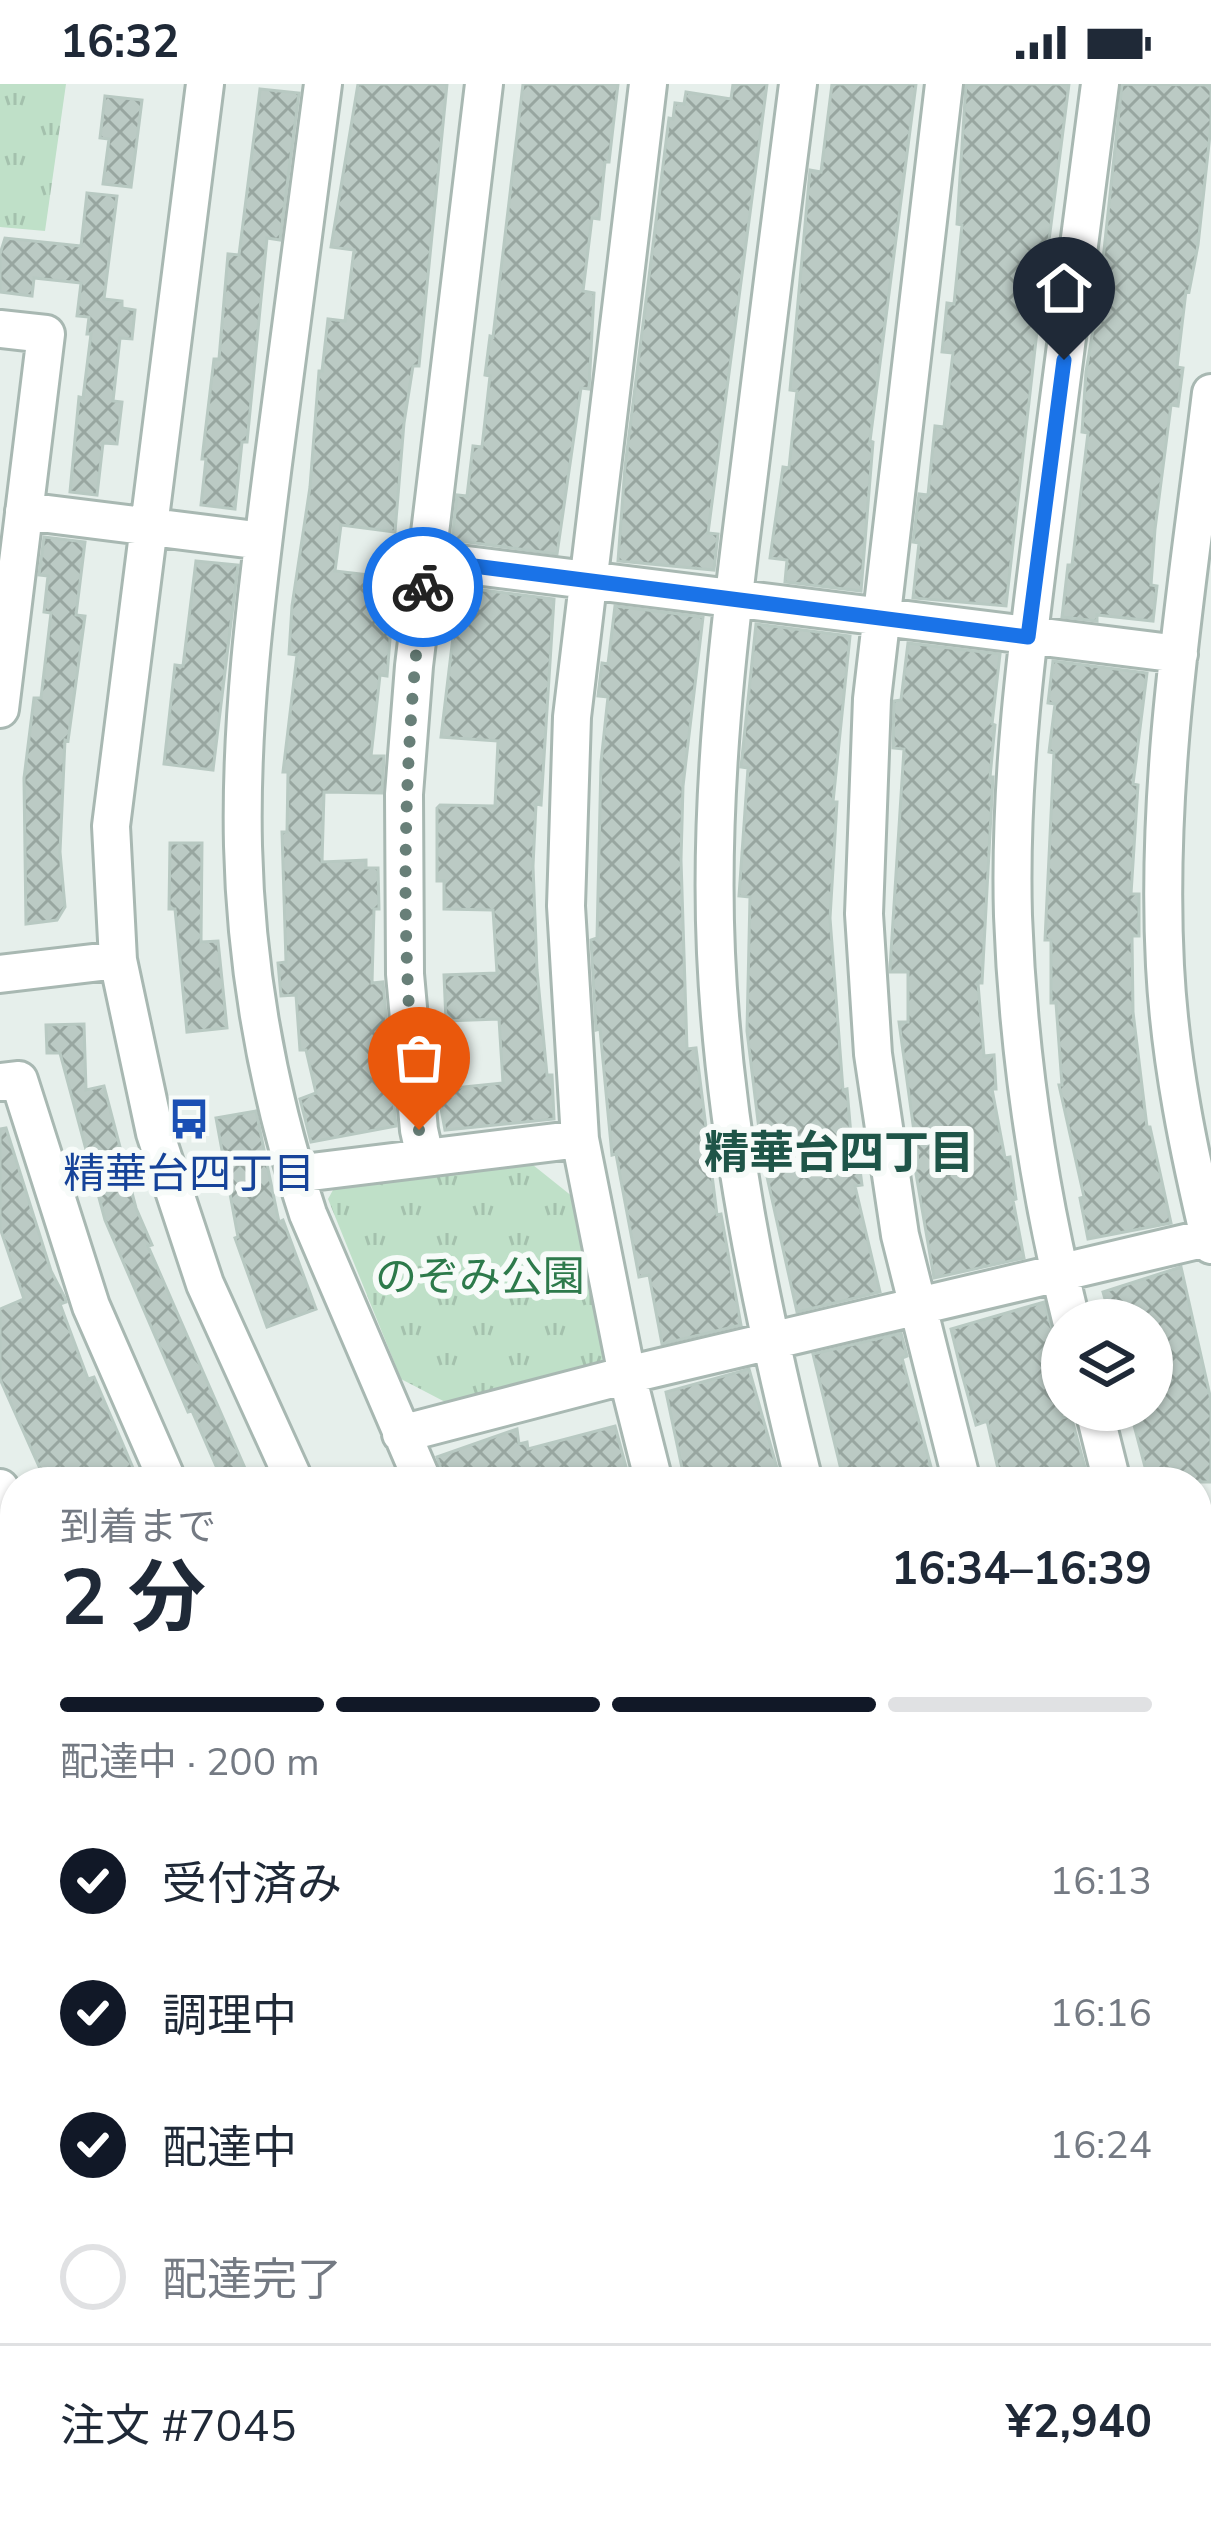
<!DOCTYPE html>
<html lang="ja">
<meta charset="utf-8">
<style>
:root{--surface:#fff;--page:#f2f2f3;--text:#1f2937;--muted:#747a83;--line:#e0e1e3;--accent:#111827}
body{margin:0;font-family:"Nunito Sans","Noto Sans JP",sans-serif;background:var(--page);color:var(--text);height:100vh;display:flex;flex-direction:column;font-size:45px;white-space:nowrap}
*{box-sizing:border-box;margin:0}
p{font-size:39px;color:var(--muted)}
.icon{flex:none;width:66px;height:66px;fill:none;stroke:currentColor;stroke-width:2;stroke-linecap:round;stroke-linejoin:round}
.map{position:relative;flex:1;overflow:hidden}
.drawer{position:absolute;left:0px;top:1383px;width:1212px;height:1056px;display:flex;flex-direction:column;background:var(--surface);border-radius:48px 48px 0 0;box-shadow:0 3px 9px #0004}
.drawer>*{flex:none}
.fabs{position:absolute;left:1041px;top:1215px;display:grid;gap:24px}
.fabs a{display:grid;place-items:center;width:132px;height:132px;border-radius:50%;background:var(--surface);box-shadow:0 3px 9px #0004;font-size:60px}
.pin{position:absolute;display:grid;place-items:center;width:102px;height:102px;color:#fff;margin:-123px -51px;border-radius:50% 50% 50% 0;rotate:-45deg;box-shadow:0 0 12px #0007}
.pin .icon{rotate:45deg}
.courier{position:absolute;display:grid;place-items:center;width:120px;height:120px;margin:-60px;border:9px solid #1a73e8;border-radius:50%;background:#fff;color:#222;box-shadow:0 3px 15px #0007}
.headline em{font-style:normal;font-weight:700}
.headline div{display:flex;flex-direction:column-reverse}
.headline{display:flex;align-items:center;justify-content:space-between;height:204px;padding:0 60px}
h1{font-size:78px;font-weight:700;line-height:90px}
.bar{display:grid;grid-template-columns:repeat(4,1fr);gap:18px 12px;align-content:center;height:144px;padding:0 60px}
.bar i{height:15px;border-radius:9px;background:var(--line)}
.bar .current{background:var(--accent)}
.bar p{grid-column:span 4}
.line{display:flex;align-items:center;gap:30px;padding:0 60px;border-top:3px solid var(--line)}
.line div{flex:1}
ol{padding:0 60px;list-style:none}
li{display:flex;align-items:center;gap:36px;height:132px}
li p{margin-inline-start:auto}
li .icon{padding:12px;border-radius:50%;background:var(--accent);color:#fff;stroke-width:4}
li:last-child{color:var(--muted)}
li i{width:66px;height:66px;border:6px solid var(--line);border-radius:50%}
.status{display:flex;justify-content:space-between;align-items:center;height:84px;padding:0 60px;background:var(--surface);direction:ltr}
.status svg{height:33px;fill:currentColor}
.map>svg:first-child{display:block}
</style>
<div class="status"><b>16:32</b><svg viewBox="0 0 49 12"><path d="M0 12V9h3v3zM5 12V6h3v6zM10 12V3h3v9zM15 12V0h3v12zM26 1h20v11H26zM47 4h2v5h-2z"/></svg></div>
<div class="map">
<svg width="1211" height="2439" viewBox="0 0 1211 2439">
<defs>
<pattern id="park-tufts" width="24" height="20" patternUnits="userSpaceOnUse" patternTransform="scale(3)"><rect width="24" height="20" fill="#bfe0c8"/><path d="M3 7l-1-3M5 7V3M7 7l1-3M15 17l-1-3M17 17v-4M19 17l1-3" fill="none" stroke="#a4c1ad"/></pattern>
<pattern id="building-cross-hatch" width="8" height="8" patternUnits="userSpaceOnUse" patternTransform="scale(3)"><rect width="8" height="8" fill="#bbcac4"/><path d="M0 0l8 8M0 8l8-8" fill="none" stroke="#98a6a0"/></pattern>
</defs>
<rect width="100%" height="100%" fill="#e6efeb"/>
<path fill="url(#park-tufts)" d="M 0,0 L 66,0 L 45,147 L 0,143 Z
M 523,1073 L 578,1117 L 608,1272 L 602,1283 L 451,1321 L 401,1295 L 328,1115 L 338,1097 Z"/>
<path fill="url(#building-cross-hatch)" stroke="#b8c9c2" stroke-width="3" d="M 358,0 L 447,0 L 419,282 L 413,282 L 404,339 L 395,448 L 341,441 L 335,487 L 395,494 L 387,592 L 380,591 L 371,672 L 384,672 L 382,709 L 324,708 L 322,778 L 366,776 L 366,784 L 378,784 L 379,825 L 374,825 L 372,899 L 383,898 L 396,1042 L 311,1058 L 300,1015 L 316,1009 L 306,966 L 300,966 L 296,911 L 281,912 L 278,879 L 286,878 L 282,748 L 287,748 L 288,688 L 283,688 L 297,571 L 289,570 L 292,522 L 310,403 L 319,287 L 322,287 L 328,235 L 345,237 L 354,166 L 331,163 Z
M 523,0 L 618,0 L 609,78 L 605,78 L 599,135 L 592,134 L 583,207 L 594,209 L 589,305 L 581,304 L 557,470 L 452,456 L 457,411 L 467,412 L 473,362 L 482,363 L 490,292 L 485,291 L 490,252 L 493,253 Z
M 733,0 L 767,0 L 708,449 L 718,450 L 714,486 L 618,477 L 625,383 L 669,34 L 673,35 L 675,19 L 684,20 L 686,8 L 731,15 Z
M 832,0 L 916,0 L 870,357 L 873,358 L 861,507 L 785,498 L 787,476 L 770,474 L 783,383 L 789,384 L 797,307 L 790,306 L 810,86 L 821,88 Z
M 966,0 L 1069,0 L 1048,164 L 1052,164 L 1041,248 L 1037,247 L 1006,522 L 913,514 L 919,459 L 913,458 L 919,410 L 928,411 L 935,342 L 944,343 L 953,269 L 942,268 L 947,219 L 954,220 L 962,141 L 957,140 Z
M 1122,0 L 1211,1 L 1211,41 L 1198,161 L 1189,208 L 1186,207 L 1177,283 L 1183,284 L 1178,322 L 1171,321 L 1155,445 L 1151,501 L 1157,502 L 1153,537 L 1097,531 L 1097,537 L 1062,533 L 1068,481 L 1072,481 L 1088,349 L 1082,348 L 1086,288 L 1100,203 Z
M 260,5 L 299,9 L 280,156 L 267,154 L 247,358 L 242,358 L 235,425 L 201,421 L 206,375 L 202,375 L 214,275 L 219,275 L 228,170 L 239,171 Z
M 105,12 L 142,16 L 131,103 L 103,100 L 109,55 L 100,54 Z
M 87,109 L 117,112 L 104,215 L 122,217 L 122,224 L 135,226 L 132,255 L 120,254 L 113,317 L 122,318 L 117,360 L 103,359 L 97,411 L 70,408 L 79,313 L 83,314 L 91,250 L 87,250 L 89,233 L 77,232 L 81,199 L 34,194 L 32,212 L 0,208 L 0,170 L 5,154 L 81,162 Z
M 44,453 L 85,458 L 76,531 L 85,532 L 68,657 L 65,656 L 60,768 L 65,823 L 57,836 L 26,840 L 24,694 L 34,614 L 41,614 L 51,529 L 44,528 L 48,492 L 39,491 Z
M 196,477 L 238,481 L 213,686 L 164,680 L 175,581 L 183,582 Z
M 459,503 L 554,515 L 541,721 L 536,720 L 533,782 L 537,886 L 547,991 L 552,991 L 554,1035 L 445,1046 L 439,1014 L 454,1012 L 453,1004 L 503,999 L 499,935 L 446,937 L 444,891 L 497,889 L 493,826 L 444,825 L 444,797 L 437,797 L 437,724 L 440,721 L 495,722 L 498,657 L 441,653 Z
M 615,522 L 703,533 L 683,702 L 681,776 L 687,965 L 696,964 L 717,1131 L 721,1130 L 741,1241 L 662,1260 L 649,1191 L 639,1193 L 616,1070 L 612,1071 L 600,945 L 596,946 L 591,856 L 597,854 L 601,678 L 608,613 L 598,612 L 602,579 L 608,580 Z
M 756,540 L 850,552 L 833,718 L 837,718 L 830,834 L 843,1006 L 847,1005 L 852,1063 L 857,1063 L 862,1101 L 855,1102 L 880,1208 L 797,1228 L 762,1070 L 747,947 L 750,813 L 739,812 L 748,684 L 741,683 Z
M 908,559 L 1000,570 L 992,640 L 995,641 L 990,693 L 993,693 L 982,899 L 978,899 L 984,972 L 994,971 L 996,1005 L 992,1005 L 1005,1074 L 1010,1073 L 1016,1115 L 1013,1116 L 1024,1174 L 934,1194 L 915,1084 L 919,1084 L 899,938 L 908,938 L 908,888 L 890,888 L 890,884 L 904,665 L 893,664 L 894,617 L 901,616 Z
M 1053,577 L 1147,589 L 1133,700 L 1138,701 L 1131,810 L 1139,810 L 1139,852 L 1132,852 L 1133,928 L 1147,1043 L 1150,1043 L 1171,1139 L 1088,1155 L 1080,1114 L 1084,1113 L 1059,1001 L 1062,1001 L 1056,919 L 1051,919 L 1051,856 L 1045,856 L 1054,669 L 1049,668 L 1055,620 L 1048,619 Z
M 170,759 L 202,759 L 201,858 L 218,857 L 227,944 L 187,948 L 175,825 L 169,825 Z
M 84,940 L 86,1006 L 104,1002 L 136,1124 L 152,1161 L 148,1162 L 251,1398 L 223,1398 L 192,1327 L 188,1328 L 105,1136 L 60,969 L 47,969 L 46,941 Z
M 256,1027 L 279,1138 L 283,1136 L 316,1225 L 267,1243 L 235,1154 L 238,1153 L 216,1034 Z
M 6,1044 L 51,1187 L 65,1214 L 66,1218 L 60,1220 L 88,1295 L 94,1293 L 139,1398 L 46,1398 L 0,1295 L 0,1225 L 24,1215 L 0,1144 L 0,1045 Z
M 1181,1183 L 1211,1316 L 1211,1398 L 1149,1398 L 1130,1326 L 1152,1326 L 1152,1236 L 1111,1236 L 1103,1208 Z
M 1044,1218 L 1062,1278 L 1062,1334 L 1071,1332 L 1089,1398 L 1001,1398 L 987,1337 L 976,1341 L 962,1290 L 951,1245 Z
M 901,1249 L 907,1272 L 902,1274 L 935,1398 L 844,1398 L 813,1270 Z
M 749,1285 L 777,1384 L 761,1388 L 763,1398 L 685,1398 L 666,1308 Z
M 615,1342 L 630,1398 L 548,1398 L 546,1389 L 503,1398 L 445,1398 L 437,1373 L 517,1345 L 519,1360 L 527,1358 L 528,1365 Z"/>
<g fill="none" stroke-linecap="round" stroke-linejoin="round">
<g stroke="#a8b8b2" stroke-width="42">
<path id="minor" d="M 205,0 L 111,742 L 118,876 L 155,1049 L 205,1200 L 295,1398
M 323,0 C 306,127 290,253 273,380 C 257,506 240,635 243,762 C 246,886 269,1012 308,1130 L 423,1398
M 648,0 L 572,633 L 566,822 L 580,1055 L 627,1291 L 654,1398
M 798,0 C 781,132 764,265 748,397 C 728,554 709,711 716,869 C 724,1049 761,1224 804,1398
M 944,0 L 872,615 L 864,830 L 873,970 L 900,1151 L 962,1398
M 0,245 L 46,250 L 0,625
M 1211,309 C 1188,499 1155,690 1165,882 C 1170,978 1189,1069 1211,1161
M 24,427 L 263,457
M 427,476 L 1179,570
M 0,890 L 118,876
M 0,998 L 19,996 L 91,1222 L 168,1398
M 425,1073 L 419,1046 L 405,890 L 404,710 L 414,582 L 484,0
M 295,1090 L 580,1055
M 1071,1236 C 1038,1103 1018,969 1013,832 C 1009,692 1028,553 1046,415 C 1064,277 1082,138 1100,0
M 1094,1326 L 1112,1398
M 401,1350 L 627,1291 L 1211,1153
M 0,1404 L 15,1436
M 1197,1699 L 1211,1695
M 0,1778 L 15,1811
M 1197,1818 L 1211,1815
M 0,2051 L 15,2046
M 1197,2070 L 1211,2066
M 0,2179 L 15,2175
M 1197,2189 L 1211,2185
M 1197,2320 L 1211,2351
M 463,2424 L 470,2439
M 627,2424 L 634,2439
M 756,2424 L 763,2439
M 898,2424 L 905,2439
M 1067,2424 L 1074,2439
M 240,2439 L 275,2424"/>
</g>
<g stroke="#c2cac8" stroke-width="42">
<path id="highway" d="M 1197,1991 L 1211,1987
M 0,2288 L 15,2283
M 0,2391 L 15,2385
M 45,2439 L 74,2424"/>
</g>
<use href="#minor" stroke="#fff" stroke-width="36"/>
<use href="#highway" stroke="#2f6f62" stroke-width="36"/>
</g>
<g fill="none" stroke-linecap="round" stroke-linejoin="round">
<path stroke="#687f78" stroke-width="12" stroke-dasharray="0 21.6" d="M 419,1046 C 399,864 402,685 423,503"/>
<path stroke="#1a73e8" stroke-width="15" d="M 423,503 L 427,476 L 1028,553 L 1064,276"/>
</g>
<defs>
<g id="bus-bare" transform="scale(3.24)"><path d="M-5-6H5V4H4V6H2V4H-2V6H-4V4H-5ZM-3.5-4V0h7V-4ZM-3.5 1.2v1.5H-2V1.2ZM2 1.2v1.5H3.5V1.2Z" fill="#1a4fb4" stroke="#f7fbf9" stroke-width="2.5" paint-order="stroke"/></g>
</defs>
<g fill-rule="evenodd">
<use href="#bus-bare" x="189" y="1035"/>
</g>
<g text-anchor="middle" stroke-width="12" stroke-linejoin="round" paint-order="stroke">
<g font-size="42" fill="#164399" stroke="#f7fbf9">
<text x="189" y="1104">精華台四丁目</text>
</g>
<g font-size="42" fill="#2d7a4b" stroke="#f7fbf9">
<text x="480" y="1207">のぞみ公園</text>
</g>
<g font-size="45" font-weight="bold" fill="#1f5548" stroke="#f7fbf9">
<text x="839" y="1084">精華台四丁目</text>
</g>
</g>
</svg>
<div class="fabs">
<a><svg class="icon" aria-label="layers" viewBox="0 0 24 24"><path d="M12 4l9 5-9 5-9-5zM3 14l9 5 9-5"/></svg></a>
</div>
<div class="pin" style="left:419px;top:1046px;background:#ea580c"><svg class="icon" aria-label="bag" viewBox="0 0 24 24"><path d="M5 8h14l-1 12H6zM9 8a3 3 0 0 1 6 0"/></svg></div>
<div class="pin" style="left:1064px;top:276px;background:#1f2937"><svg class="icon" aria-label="home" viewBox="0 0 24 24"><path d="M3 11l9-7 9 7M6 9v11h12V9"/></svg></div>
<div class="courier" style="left:423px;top:503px"><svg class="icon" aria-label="bike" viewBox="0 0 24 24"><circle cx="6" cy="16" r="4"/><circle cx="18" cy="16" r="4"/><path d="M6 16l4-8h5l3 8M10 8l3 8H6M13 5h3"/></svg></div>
<section class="drawer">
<div class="headline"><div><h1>2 分</h1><p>到着まで</p></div><em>16:34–16:39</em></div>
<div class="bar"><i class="current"></i><i class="current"></i><i class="current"></i><i></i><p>配達中 · 200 m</p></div>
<ol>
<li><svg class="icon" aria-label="check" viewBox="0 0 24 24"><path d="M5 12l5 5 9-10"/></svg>受付済み<p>16:13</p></li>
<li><svg class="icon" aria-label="check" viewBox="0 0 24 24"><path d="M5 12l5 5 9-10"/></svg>調理中<p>16:16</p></li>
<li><svg class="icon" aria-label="check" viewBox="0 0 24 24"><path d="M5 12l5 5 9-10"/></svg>配達中<p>16:24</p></li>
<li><i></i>配達完了</li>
</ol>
<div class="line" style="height:156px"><div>注文 #7045</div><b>¥2,940</b></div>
</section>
</div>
